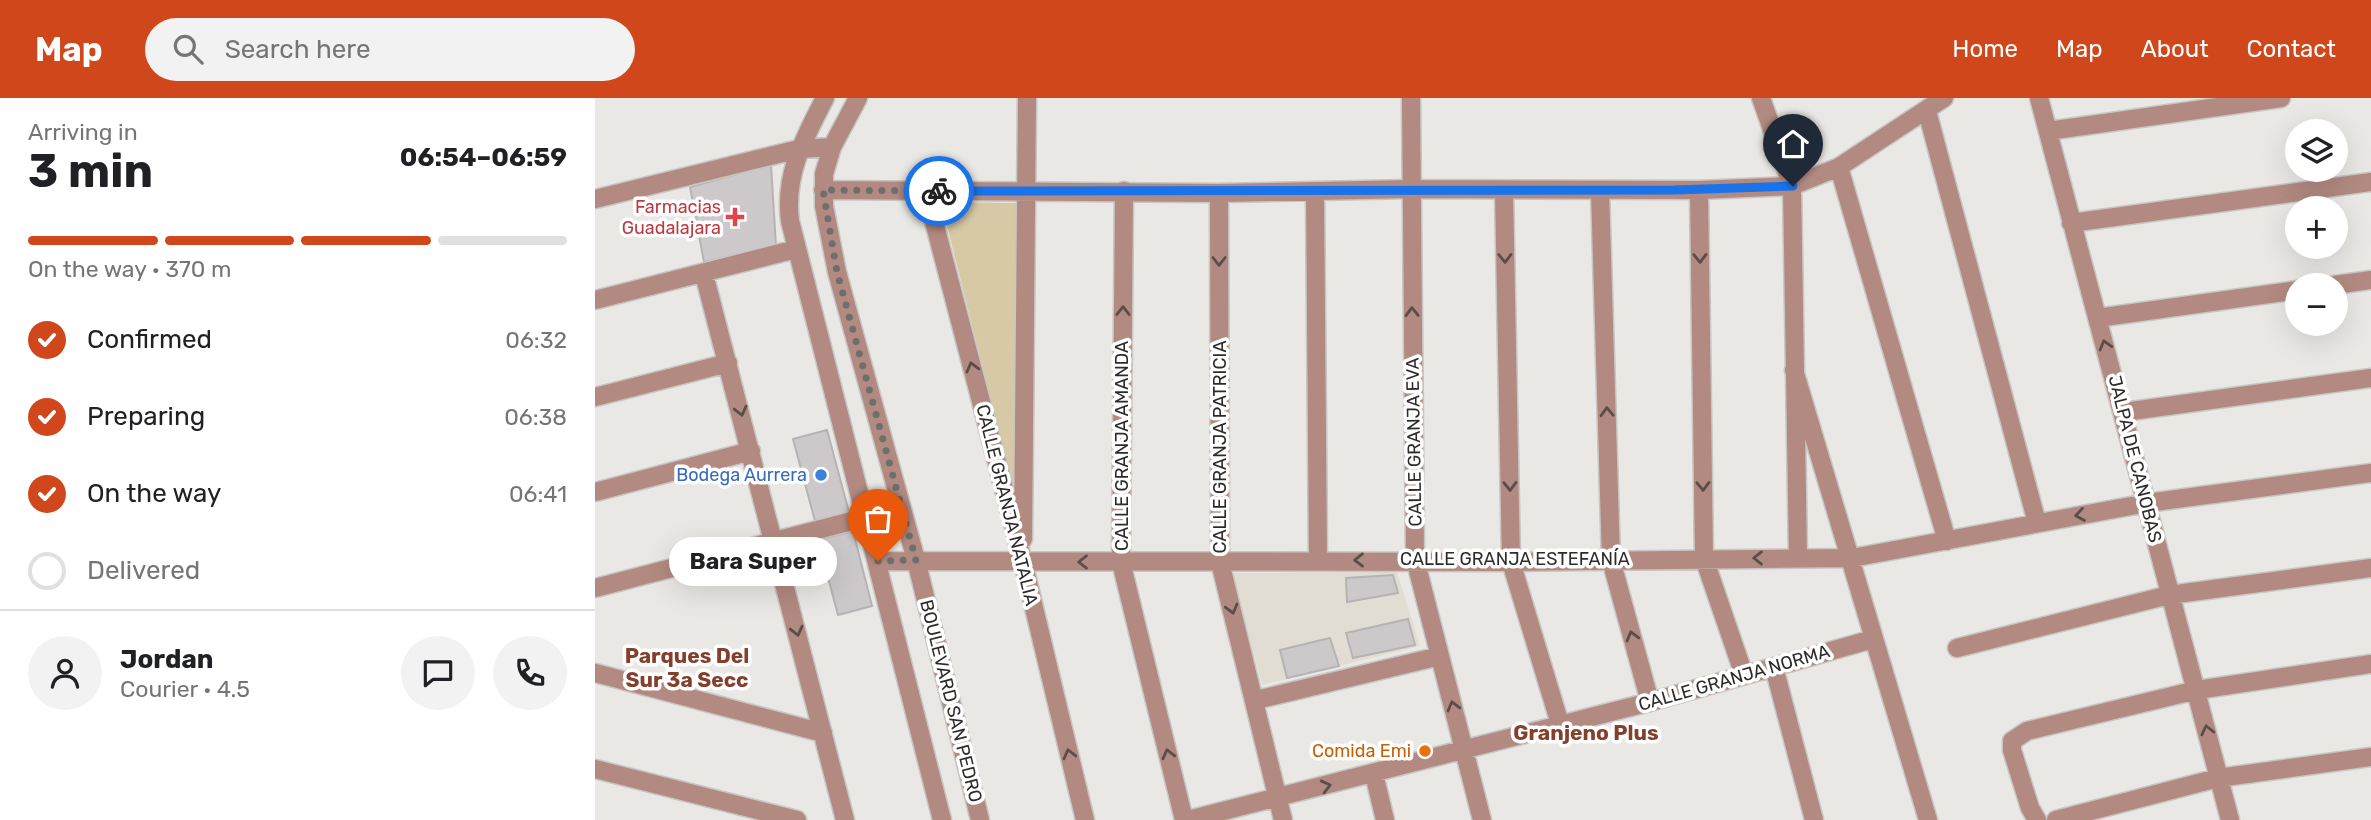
<!DOCTYPE html>
<meta charset="utf-8">
<style>
:root{--surface:#fff;--page:#f2f2f2;--text:#202124;--muted:#757577;--line:#e0e0e0;--accent:#cf471b}
body{margin:0;font-family:Rubik,sans-serif;background:var(--page);color:var(--text);height:100vh;display:flex;flex-direction:column;font-size:26px;white-space:nowrap}
*{box-sizing:border-box;margin:0}
p{font-size:23px;color:var(--muted)}
.icon{flex:none;width:38px;height:38px;fill:none;stroke:currentColor;stroke-width:2;stroke-linecap:round;stroke-linejoin:round}
.map{position:relative;flex:1;overflow:hidden}
.sheet{display:flex;flex-direction:column;background:var(--surface);width:595px}
.sheet>*{flex:none}
.controls{position:absolute;left:1690px;top:21px;display:grid;gap:14px}
.controls a{display:grid;place-items:center;width:63px;height:63px;border-radius:50%;background:var(--surface);box-shadow:0 7px 28px #0002;font-size:35px}
.pin{position:absolute;display:grid;place-items:center;width:60px;height:60px;color:#fff;margin:-72px -30px;border-radius:50% 50% 50% 0;rotate:-45deg;box-shadow:0 0 7px #0007}
.pin .icon{rotate:45deg}
.courier{position:absolute;display:grid;place-items:center;width:70px;height:70px;margin:-35px;border:5px solid #1a73e8;border-radius:50%;background:#fff;color:#222;box-shadow:0 2px 9px #0007}
.bubble{position:absolute;height:49px;border-radius:24px;background:var(--surface);box-shadow:0 7px 28px #0002;font-size:23px;font-weight:700;line-height:49px;text-align:center}
.summary em{font-style:normal;font-weight:700}
.summary div{display:flex;flex-direction:column-reverse}
.summary{display:flex;align-items:center;justify-content:space-between;height:119px;padding:0 28px}
h1{font-size:46px;font-weight:700;line-height:52px}
.bar{display:grid;grid-template-columns:repeat(4,1fr);gap:10px 7px;align-content:center;height:84px;padding:0 28px}
.bar i{height:9px;border-radius:5px;background:var(--line)}
.bar .active{background:var(--accent)}
.bar p{grid-column:span 4}
.line{display:flex;align-items:center;gap:18px;padding:0 28px;border-top:2px solid var(--line)}
.line div{flex:1}
.round{display:grid;place-items:center;flex:none;width:74px;height:74px;border-radius:37px;background:var(--page)}
ol{padding:0 28px;list-style:none}
li{display:flex;align-items:center;gap:21px;height:77px}
li p{margin-inline-start:auto}
li .icon{padding:7px;border-radius:50%;background:var(--accent);color:#fff;stroke-width:4}
li:last-child{color:var(--muted)}
li i{width:38px;height:38px;border:4px solid var(--line);border-radius:50%}
header{display:flex;align-items:center;gap:42px;box-sizing:border-box;height:98px;padding:0 35px;background:var(--accent);color:#fff}
header strong{font-size:33px}
nav{display:flex;gap:38px;margin-inline-start:auto;font-size:24px}
.search{width:490px;height:63px;background:var(--page);display:flex;align-items:center;gap:18px;box-sizing:border-box;padding:0 24px;border-radius:38px;color:var(--muted);font-size:26px}
main{display:flex;flex:1;min-height:0}
.map>svg:first-child{display:block}
</style>
<header>
<strong>Map</strong>
<div class="search"><svg class="icon" aria-label="search" viewBox="0 0 24 24"><circle cx="10" cy="10" r="6"/><path d="M15 15l6 6"/></svg>Search here</div>
<nav><a>Home</a><a>Map</a><a>About</a><a>Contact</a></nav>
</header>
<main>
<section class="sheet">
<div class="summary"><div><h1>3 min</h1><p>Arriving in</p></div><em>06:54–06:59</em></div>
<div class="bar"><i class="active"></i><i class="active"></i><i class="active"></i><i></i><p>On the way · 370 m</p></div>
<ol>
<li><svg class="icon" aria-label="check" viewBox="0 0 24 24"><path d="M5 12l5 5 9-10"/></svg>Confirmed<p>06:32</p></li>
<li><svg class="icon" aria-label="check" viewBox="0 0 24 24"><path d="M5 12l5 5 9-10"/></svg>Preparing<p>06:38</p></li>
<li><svg class="icon" aria-label="check" viewBox="0 0 24 24"><path d="M5 12l5 5 9-10"/></svg>On the way<p>06:41</p></li>
<li><i></i>Delivered</li>
</ol>
<div class="line" style="height:126px"><a class="round"><svg class="icon" aria-label="person" viewBox="0 0 24 24"><circle cx="12" cy="8" r="4"/><path d="M4 21q1-7 8-7t8 7"/></svg></a><div><b>Jordan</b><p>Courier · 4.5</p></div><a class="round"><svg class="icon" aria-label="chat" viewBox="0 0 24 24"><path d="M4 5h16v11H9l-5 4z"/></svg></a><a class="round"><svg class="icon" aria-label="phone" viewBox="0 0 24 24"><path d="M5 4h4l2 5-3 2q2 4 5 5l2-3 5 2v4C11 20 4 13 5 4z"/></svg></a></div>
</section>
<div class="map">
<svg width="1776" height="722" viewBox="0 0 1776 722">
<rect width="100%" height="100%" fill="#e9e8e4"/>
<path fill="#e1ddd2" d="M 802,474 L 825,548 L 667,587 L 637,475 Z"/>
<path fill="#d7c9a6" d="M 346,104 L 424,105 L 421,402 Z"/>
<path fill="#cdc9cb" stroke="#b6b3b5" stroke-width="2" d="M 176,67 L 181,148 L 109,164 L 95,89 Z
M 232,332 L 254,414 L 220,423 L 198,341 Z
M 258,433 L 277,508 L 243,517 L 223,442 Z
M 798,477 L 803,495 L 752,504 L 751,480 Z
M 813,521 L 820,547 L 758,560 L 751,535 Z
M 735,540 L 744,568 L 692,580 L 685,552 Z"/>
<g fill="none" stroke-linecap="round" stroke-linejoin="round">
<g stroke="#c7c6c3" stroke-width="21">
<path id="minor" d="M 230,0 C 209,41 189,76 195,123 L 347,722
M 263,0 L 237,49 L 229,76 L 229,108 L 242,174 L 321,462 L 385,722
M 816,0 L 820,461 L 887,722
M 1166,0 L 1197,88 L 1203,460
M 1444,0 L 1635,722
M 1332,13 L 1442,425
M 1453,33 L 1686,0
M 1244,69 L 1352,443
M 228,92 L 624,95 L 815,91 L 1104,92 L 1197,88 L 1244,69 L 1349,0
M 909,92 L 916,464 L 965,626
M 1005,92 L 1016,462 L 1055,604
M 1104,92 L 1109,460 L 1149,577
M 331,93 L 428,464 L 490,722
M 529,93 L 526,464 L 589,722
M 720,93 L 723,462
M 624,95 L 625,464 L 688,722
M 0,101 L 204,51 L 237,49
M 1476,125 L 1776,84
M 109,176 L 250,722
M 1740,187 L 1776,182
M 0,202 L 201,151
M 1502,220 L 1703,192
M 1199,272 L 1333,722
M 0,299 L 133,265
M 1529,314 L 1776,280
M 0,394 L 156,353
M 428,441 L 432,0
M 283,463 L 916,464 L 1257,460 L 1552,405 L 1776,375
M 0,490 L 272,419
M 1362,550 L 1574,497 L 1776,470
M 1179,569 L 1219,722
M 0,575 L 228,635
M 661,602 L 845,558
M 0,671 L 202,722
M 779,676 L 790,722
M 593,722 L 1055,604 L 1278,541
M 1442,722 L 1435,710 L 1417,652 L 1417,643 L 1432,633 L 1602,592 L 1776,566
M 1461,722 L 1623,680 L 1776,659"/>
</g>
<use href="#minor" stroke="#b28a81" stroke-width="18"/>
</g>
<defs><path id="oneway-chevron" d="M-2-3.5L2.5 0L-2 3.5" fill="none" stroke-width="1.6" stroke-linecap="round" stroke-linejoin="round" transform="scale(1.75)"/></defs>
<g stroke="#5b4d48">
<use href="#oneway-chevron" transform="translate(910 160) rotate(89)"/>
<use href="#oneway-chevron" transform="translate(1105 160) rotate(89)"/>
<use href="#oneway-chevron" transform="translate(624 163) rotate(90)"/>
<use href="#oneway-chevron" transform="translate(528 213) rotate(-90)"/>
<use href="#oneway-chevron" transform="translate(817 214) rotate(-91)"/>
<use href="#oneway-chevron" transform="translate(1510 247) rotate(-106)"/>
<use href="#oneway-chevron" transform="translate(377 269) rotate(-105)"/>
<use href="#oneway-chevron" transform="translate(146 313) rotate(76)"/>
<use href="#oneway-chevron" transform="translate(1012 314) rotate(-92)"/>
<use href="#oneway-chevron" transform="translate(915 388) rotate(89)"/>
<use href="#oneway-chevron" transform="translate(1108 388) rotate(89)"/>
<use href="#oneway-chevron" transform="translate(1485 417) rotate(170)"/>
<use href="#oneway-chevron" transform="translate(1163 460) rotate(-180)"/>
<use href="#oneway-chevron" transform="translate(764 462) rotate(179)"/>
<use href="#oneway-chevron" transform="translate(488 464) rotate(180)"/>
<use href="#oneway-chevron" transform="translate(637 511) rotate(75)"/>
<use href="#oneway-chevron" transform="translate(202 533) rotate(76)"/>
<use href="#oneway-chevron" transform="translate(1037 538) rotate(-105)"/>
<use href="#oneway-chevron" transform="translate(858 608) rotate(-105)"/>
<use href="#oneway-chevron" transform="translate(1612 632) rotate(-103)"/>
<use href="#oneway-chevron" transform="translate(474 656) rotate(-104)"/>
<use href="#oneway-chevron" transform="translate(573 656) rotate(-104)"/>
<use href="#oneway-chevron" transform="translate(731 688) rotate(-14)"/>
</g>
<g fill="none" stroke-linecap="round" stroke-linejoin="round">
<path stroke="#6e6e6b" stroke-width="7" stroke-dasharray="0 12.6" d="M 283,463 L 321,462 L 242,174 L 228,92 L 344,93"/>
<path stroke="#1a73e8" stroke-width="9" d="M 344,93 L 1079,92 L 1198,88"/>
</g>
<path fill="#e0444e" stroke="#fff" stroke-width="2.5" d="M136.5 108.5h7v7h7v7h-7v7h-7v-7h-7v-7h7z"/>
<circle fill="#3f7fe0" stroke="#fff" stroke-width="2.5" cx="226" cy="377" r="7"/>
<circle fill="#e8710a" stroke="#fff" stroke-width="2.5" cx="830" cy="653" r="7"/>
<g text-anchor="middle" stroke-width="7" stroke-linejoin="round" paint-order="stroke">
<g font-size="18" fill="#be3a42" stroke="#fff" text-anchor="end">
<text x="126" y="115">Farmacias<tspan x="126" dy="21">Guadalajara</tspan></text>
</g>
<g font-size="18" fill="#2c2c2a" stroke="#fff">
<text transform="translate(819 344) rotate(-91)" y="6">CALLE GRANJA EVA</text>
<text transform="translate(527 348) rotate(-90)" y="6">CALLE GRANJA AMANDA</text>
<text transform="translate(625 349) rotate(-90)" y="6">CALLE GRANJA PATRICIA</text>
<text transform="translate(1540 361) rotate(76)" y="6">JALPA DE CANOBAS</text>
<text transform="translate(412 407) rotate(76)" y="6">CALLE GRANJA NATALIA</text>
<text x="920" y="467">CALLE GRANJA ESTEFANÍA</text>
<text transform="translate(1139 580) rotate(-16)" y="6">CALLE GRANJA NORMA</text>
<text transform="translate(356 603) rotate(76)" y="6">BOULEVARD SAN PEDRO</text>
</g>
<g font-size="18" fill="#366cbe" stroke="#fff" text-anchor="end">
<text x="212" y="383">Bodega Aurrera</text>
</g>
<g font-size="18" fill="#c56008" stroke="#fff" text-anchor="end">
<text x="816" y="659">Comida Emi</text>
</g>
<g font-size="21" font-weight="bold" fill="#84402c" stroke="#fff">
<text x="92" y="565">Parques Del<tspan x="92" dy="24">Sur 3a Secc</tspan></text>
<text x="991" y="642">Granjeno Plus</text>
</g>
</g>
</svg>
<div class="controls">
<a><svg class="icon" aria-label="layers" viewBox="0 0 24 24"><path d="M12 4l9 5-9 5-9-5zM3 14l9 5 9-5"/></svg></a>
<a>+</a>
<a>−</a>
</div>
<div class="pin" style="left:283px;top:463px;background:#ea580c"><svg class="icon" aria-label="bag" viewBox="0 0 24 24"><path d="M5 8h14l-1 12H6zM9 8a3 3 0 0 1 6 0"/></svg></div>
<div class="pin" style="left:1198px;top:88px;background:#1f2937"><svg class="icon" aria-label="home" viewBox="0 0 24 24"><path d="M3 11l9-7 9 7M6 9v11h12V9"/></svg></div>
<div class="courier" style="left:344px;top:93px"><svg class="icon" aria-label="bike" viewBox="0 0 24 24"><circle cx="6" cy="16" r="4"/><circle cx="18" cy="16" r="4"/><path d="M6 16l4-8h5l3 8M10 8l3 8H6M13 5h3"/></svg></div>
<div class="bubble" style="left:74px;top:439px;width:168px">Bara Super</div>
</div>
</main>
